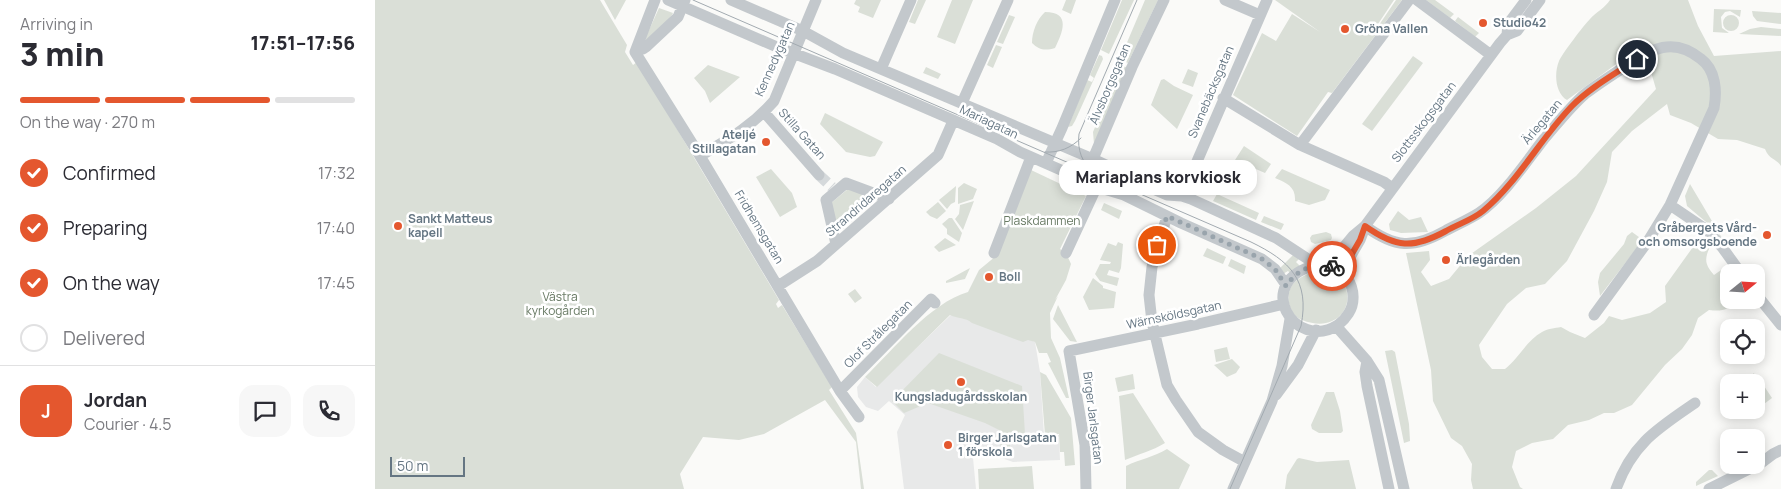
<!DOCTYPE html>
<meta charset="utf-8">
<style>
:root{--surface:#fff;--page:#f7f7f7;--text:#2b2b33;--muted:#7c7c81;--line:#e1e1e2;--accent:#e4572e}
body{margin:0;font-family:Manrope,sans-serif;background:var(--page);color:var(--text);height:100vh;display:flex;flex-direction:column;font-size:19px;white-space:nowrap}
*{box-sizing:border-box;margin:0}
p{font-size:16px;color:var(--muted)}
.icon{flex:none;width:28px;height:28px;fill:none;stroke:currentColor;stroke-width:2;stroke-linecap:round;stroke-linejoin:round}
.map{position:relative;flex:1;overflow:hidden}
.sheet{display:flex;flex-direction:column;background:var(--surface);width:375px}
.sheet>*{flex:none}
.needle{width:32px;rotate:72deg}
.tools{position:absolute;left:1345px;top:264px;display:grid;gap:10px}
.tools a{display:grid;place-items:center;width:45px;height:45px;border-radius:10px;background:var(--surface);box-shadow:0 2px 12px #0003;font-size:25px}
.scale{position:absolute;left:15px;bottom:12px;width:75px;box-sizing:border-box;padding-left:5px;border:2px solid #657683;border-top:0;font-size:14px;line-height:18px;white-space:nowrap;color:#657683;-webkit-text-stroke:4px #fff;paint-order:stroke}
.pin{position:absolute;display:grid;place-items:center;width:42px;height:42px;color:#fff;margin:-21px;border:2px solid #fff;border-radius:50%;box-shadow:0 1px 5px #0007}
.courier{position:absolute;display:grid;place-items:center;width:50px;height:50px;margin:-25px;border:4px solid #e4572e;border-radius:50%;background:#fff;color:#222;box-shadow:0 1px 6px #0007}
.bubble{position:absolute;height:35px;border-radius:15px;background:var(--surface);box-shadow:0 2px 12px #0003;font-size:16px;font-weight:800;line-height:35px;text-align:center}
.headline em{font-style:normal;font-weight:800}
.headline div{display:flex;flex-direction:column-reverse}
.headline{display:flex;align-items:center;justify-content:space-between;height:85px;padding:0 20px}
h1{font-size:32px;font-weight:800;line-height:38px}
.bar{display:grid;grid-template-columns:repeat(4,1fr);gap:8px 5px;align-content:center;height:60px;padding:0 20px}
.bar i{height:6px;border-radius:4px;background:var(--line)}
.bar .selected{background:var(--accent)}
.bar p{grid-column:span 4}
.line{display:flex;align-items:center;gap:12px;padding:0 20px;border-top:1px solid var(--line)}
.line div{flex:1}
.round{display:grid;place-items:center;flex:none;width:52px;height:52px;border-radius:15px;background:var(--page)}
ol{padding:0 20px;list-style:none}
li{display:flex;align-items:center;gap:15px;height:55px}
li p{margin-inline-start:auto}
li .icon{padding:5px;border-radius:50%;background:var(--accent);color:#fff;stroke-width:4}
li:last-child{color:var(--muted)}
li i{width:28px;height:28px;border:2px solid var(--line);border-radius:50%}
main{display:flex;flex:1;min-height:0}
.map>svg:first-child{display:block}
</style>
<main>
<section class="sheet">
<div class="headline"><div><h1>3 min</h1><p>Arriving in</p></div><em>17:51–17:56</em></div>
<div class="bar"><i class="selected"></i><i class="selected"></i><i class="selected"></i><i></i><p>On the way · 270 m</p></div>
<ol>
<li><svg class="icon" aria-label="check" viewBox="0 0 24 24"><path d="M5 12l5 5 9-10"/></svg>Confirmed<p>17:32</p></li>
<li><svg class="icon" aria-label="check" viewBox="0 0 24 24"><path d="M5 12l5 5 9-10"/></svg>Preparing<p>17:40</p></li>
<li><svg class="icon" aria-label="check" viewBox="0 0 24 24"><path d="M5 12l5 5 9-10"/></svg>On the way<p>17:45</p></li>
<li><i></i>Delivered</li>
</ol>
<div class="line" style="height:90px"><b class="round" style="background:var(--accent);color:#fff">J</b><div><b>Jordan</b><p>Courier · 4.5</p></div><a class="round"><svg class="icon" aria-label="chat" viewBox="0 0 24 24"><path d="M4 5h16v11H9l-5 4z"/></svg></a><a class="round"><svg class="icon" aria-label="phone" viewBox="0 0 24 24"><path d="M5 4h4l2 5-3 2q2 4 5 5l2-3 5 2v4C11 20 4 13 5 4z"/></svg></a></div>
</section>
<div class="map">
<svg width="1406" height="489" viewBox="0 0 1406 489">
<rect width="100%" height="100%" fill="#fafaf8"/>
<path fill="#e8e9e9" d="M 581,310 L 660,342 L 665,372 L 669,435 L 684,435 L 685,460 L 638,462 L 621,456 L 598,458 L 601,489 L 529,489 L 522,432 L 530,415 L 514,401 L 503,411 L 491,407 L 483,397 L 482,387 L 490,377 L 501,387 Z"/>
<path fill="#dadfd7" d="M 0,0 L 225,0 L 252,45 L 250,52 L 258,65 L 262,62 L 404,300 L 401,304 L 403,308 L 407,305 L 457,387 L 454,390 L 481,433 L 489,489 L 486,489 L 481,442 L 450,400 L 389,434 L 364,440 L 328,437 L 305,474 L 309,489 L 0,489 Z
M 229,0 L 251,0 L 240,20 Z
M 481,0 L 506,0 L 498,18 L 483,12 L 485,7 L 479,4 Z
M 543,0 L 551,0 L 540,24 L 534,22 Z
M 577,0 L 598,0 L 580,44 L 562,37 Z
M 691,0 L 701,0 L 696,14 L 687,10 Z
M 747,0 L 759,0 L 734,54 L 726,50 Z
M 770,0 L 783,0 L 753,63 L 745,59 Z
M 900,0 L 1019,0 L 1003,24 L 1004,25 L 1021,0 L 1027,0 L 957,93 L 953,92 L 922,136 L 858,95 L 887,33 L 901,41 L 917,14 L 945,32 Z
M 1051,0 L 1060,0 L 1079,14 L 1075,18 Z
M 1235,0 L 1313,0 L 1323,26 L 1339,56 L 1406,51 L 1406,166 C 1401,158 1394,160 1390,149 L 1362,140 L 1343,139 L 1316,123 L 1295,115 L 1292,104 L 1257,131 L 1237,152 L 1232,182 L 1219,211 L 1192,261 L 1170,284 L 1151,288 L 1132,304 L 1104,345 L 1107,357 L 1117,369 L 1130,369 C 1144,358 1152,340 1167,332 C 1172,329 1180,328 1186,327 L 1195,332 L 1210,338 L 1229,323 L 1234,316 L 1247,320 L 1275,313 L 1291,302 L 1290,286 L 1323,240 L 1335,247 C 1329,259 1330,265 1339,275 L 1349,268 L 1354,275 L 1354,300 L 1359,300 C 1354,312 1344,311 1334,310 L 1323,318 L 1317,335 L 1307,349 L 1290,365 L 1257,405 L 1239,413 L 1229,413 L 1214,420 L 1193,425 L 1178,439 L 1157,443 L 1141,451 L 1137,467 L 1145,487 L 1148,489 L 1098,489 L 1096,480 L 1097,464 L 1087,446 L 1076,438 L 1058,401 L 1056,370 L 1031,253 L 1054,251 L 1055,260 L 1046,272 L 1056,286 L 1074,279 L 1093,256 L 1161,208 L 1201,176 L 1281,89 L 1273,62 L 1255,54 L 1192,100 C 1180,93 1179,73 1184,61 C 1187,54 1209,25 1215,19 C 1221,12 1230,8 1235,0 Z
M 284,8 L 298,13 L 297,15 L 274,42 L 270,39 Z
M 1339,9 L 1366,10 L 1365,17 L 1355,11 L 1350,12 L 1346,17 L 1347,28 L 1354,33 L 1338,32 Z
M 1377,11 L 1406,13 L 1406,24 L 1382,21 L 1378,16 Z
M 670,12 C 697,12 687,33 680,48 C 670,51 664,50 657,43 C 657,32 662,19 670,12 Z
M 634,15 L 640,17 L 628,44 L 622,42 Z
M1348 23a8 8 0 1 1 16 0a8 8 0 1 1-16 0Z
M 1083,17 L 1104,33 L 1100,37 L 1080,21 Z
M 1386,27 L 1406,29 L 1406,36 L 1364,34 L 1375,29 Z
M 621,45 L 627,47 L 618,68 L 612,65 Z
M 724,55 L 727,56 L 728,59 L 700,121 L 697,126 L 693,127 L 712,80 L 717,82 L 719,78 L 715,75 Z
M 1038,56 L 1048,63 L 997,131 L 987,124 Z
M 333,65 L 365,77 L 335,103 L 330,91 L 319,78 Z
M 746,65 L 753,68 L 719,144 L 718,132 Z
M 551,67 L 566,74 L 563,79 L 548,73 Z
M 813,69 L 823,73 L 818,87 L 807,83 Z
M 789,79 L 799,86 L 818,95 L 802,129 L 776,105 L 786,80 Z
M 450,113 L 508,142 L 500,156 L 495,157 L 471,152 L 445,124 Z
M 869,146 L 896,164 L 890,173 L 860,160 Z
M 396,169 L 417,193 L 422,207 L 405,217 L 381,177 Z
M 907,169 L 955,190 L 950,200 L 934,205 L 920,201 C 921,187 912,183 900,178 Z
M 656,170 L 711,196 L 685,249 L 691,253 L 696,264 L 691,280 L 680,300 L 683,296 L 675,313 L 676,338 L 685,358 L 694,398 L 691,398 L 673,363 L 676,362 L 672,353 L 664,353 L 660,342 L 653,340 L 648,342 L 597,323 C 590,317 583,319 575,315 L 502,387 L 490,377 C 518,350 555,303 593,292 L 604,270 L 621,256 Z
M 589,183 L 602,189 L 598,199 L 583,204 L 583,188 Z
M 1315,184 L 1347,238 L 1347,239 L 1337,227 L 1312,206 L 1310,196 Z
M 581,186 L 580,202 L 576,204 L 572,209 L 564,200 Z
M 473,189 L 502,199 L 462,234 L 456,203 Z
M 842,194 L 884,213 L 881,220 L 838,201 Z
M 599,201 L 588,230 L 580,219 L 584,214 L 585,205 Z
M 563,202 L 571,211 L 562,219 L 555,216 L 551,212 Z
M 729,203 L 747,211 L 744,219 L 726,210 Z
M 1023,211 L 1034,220 L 1046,217 L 1053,232 L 1026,233 L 1015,230 L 1014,224 Z
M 889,216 L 909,224 L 906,230 L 886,222 Z
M 574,218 L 577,218 L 587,233 L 584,242 L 572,234 L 572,229 L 567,224 Z
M 951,232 L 956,234 L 957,238 L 956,240 L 940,244 L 936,242 L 935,238 L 937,235 Z
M 1257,232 L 1268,240 L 1225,296 L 1223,282 L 1225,273 L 1249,244 L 1252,236 Z
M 570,238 L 581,245 L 564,252 L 559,247 Z
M 743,242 L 748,244 L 746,268 L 744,273 L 734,270 L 732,275 L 744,278 L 742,286 L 725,281 L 720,274 L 725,264 L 735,264 L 736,262 L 725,260 L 733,243 L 741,246 Z
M 832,248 L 851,257 L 848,264 L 828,256 Z
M 919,254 L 924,259 L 921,262 L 925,266 L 915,273 L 913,271 L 908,274 L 905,268 Z
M 856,259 L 871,266 L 869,274 L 853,266 Z
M 595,268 L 590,279 L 571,283 L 571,281 Z
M 941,270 C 990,271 979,340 927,320 C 914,315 909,295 918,284 C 924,277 933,274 941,270 Z
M 718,278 L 728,286 L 728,288 L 741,292 L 739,308 L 714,310 L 708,297 Z
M 480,289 L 487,298 L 480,303 L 473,294 Z
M 683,305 L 702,342 L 695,341 L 678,319 Z
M 852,347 L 855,359 L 841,362 L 839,350 Z
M 1017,350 L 1020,352 L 1034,424 L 1035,441 L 1029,443 L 1010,351 Z
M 564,353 L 647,386 L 650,434 L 635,434 L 635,453 L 626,449 L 624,430 L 610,423 L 553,403 L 529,413 L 517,401 Z
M 857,359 L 865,367 L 861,373 L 852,377 L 839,365 Z
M 665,372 L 671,375 L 696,418 L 700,465 L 690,466 L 689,452 L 685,452 L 684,434 L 670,435 Z
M 1379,373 L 1381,381 L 1389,386 L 1397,398 L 1381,410 L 1381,382 L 1370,382 Z
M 758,374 L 760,389 L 743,392 L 740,378 Z
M 951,392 L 959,392 L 965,411 L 968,431 L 966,433 L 944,433 L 937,429 L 936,425 Z
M 758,393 L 790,443 C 777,451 764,454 750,460 L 744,396 Z
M 792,449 L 815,465 L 804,489 L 751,489 L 751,466 C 765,459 779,457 792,449 Z
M 924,458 L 942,462 L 974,460 L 981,489 L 910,489 L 912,475 L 922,459 Z
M 657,466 L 659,489 L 604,489 L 603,469 Z
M 1334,470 L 1337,470 L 1343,476 L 1321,486 L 1321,482 Z"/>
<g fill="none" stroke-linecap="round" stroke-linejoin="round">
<path stroke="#d5d9db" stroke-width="11" stroke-dasharray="11 5.5" stroke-linecap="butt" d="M 444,175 L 457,187"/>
<path stroke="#c3c8cc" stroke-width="11" d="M 280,0 L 260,52 L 325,156 L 465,391 L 484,417
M 293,0 L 402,47 L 460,69 L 622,139 L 645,152 L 729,189 L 749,195 L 806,223 L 887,259 L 900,269 L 911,285
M 356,0 L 428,31 L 468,53 L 718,159 L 748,173 L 753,178 L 792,195 L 807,196 L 816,199 L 901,238 L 942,265
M 850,0 L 885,15
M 1042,0 L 1116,55
M 1132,35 L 1133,24 L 1151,0
M 263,46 L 268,49 L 271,47 L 303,17 L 310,0
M 506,69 L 536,0
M 848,98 L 925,145 L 1009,182 L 1017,188
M 587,103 L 633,0
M 389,112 L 444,175
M 925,145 L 1034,0
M 325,156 C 354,139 376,127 399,101 L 441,0
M 671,163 L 687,128 L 740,0
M 709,180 L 757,67 L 789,0
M 807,196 L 892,0
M 1295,205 L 1332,230 L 1347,247 L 1365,272
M 792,216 L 777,267 L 774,295 L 777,322 L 792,385 L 801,400 L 823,432 L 848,450 L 870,462
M 990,226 C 1020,248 1038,249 1070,231 C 1081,225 1093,220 1104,213 C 1128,197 1151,162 1169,139 C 1182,124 1195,107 1210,94 C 1223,84 1237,75 1251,66 C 1277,49 1298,36 1326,59 C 1341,70 1342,91 1339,108 L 1295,205 L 1273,241 L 1219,315
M 461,244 L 451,200 L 471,183 L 514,199
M 619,253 L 656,157
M 691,253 L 722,186
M 942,265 C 946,265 950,264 954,265 C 969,268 979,285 978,299 C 978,309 971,319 963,325 C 919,353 876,280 942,265 Z
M 954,265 L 978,236 L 990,226 L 1125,43 L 1132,35 L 1142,31 L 1165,0
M 967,271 L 985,240 L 990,227
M 403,286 L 442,261 L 563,155 L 578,121
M 1381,294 L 1406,325
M 961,326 L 992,361 L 1004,380 L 1029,489
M 992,361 L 990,372 L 992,386 L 1014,489
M 465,391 L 556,299 L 560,303
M 901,395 L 923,365 L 941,330
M 711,489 L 710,445 L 694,351 L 823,324 L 909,304
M 858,489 L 897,401 L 907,366 L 915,319
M 1241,489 C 1257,444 1282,429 1320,403
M 1334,489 L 1386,463 L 1398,454 L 1406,450"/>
<path stroke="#a2aab0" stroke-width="1" d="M 318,0 L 876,242 C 915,261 935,280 926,326 L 855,489
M 670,152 C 684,153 696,148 706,138
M 719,173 C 707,163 702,150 704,134 L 762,0"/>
</g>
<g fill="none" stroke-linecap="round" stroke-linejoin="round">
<path stroke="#99a4ac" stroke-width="5" stroke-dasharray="0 9" d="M 782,245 L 792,216 L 887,259 L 900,269 L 911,286 C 921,271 939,261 957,266"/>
<path stroke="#e4572e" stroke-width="6" d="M 957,266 L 967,271 L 985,240 L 990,226 C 1021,248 1038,249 1071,231 C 1083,224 1097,220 1108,211 C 1143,182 1165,139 1197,106 C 1216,87 1240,74 1262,59"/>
</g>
<g fill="#e4572e" stroke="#fff" stroke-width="2">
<circle cx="1108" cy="23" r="5"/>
<circle cx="970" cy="29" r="5"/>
<circle cx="391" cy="142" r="5"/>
<circle cx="23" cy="226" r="5"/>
<circle cx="1392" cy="235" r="5"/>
<circle cx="1071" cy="260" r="5"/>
<circle cx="614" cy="277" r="5"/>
<circle cx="586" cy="382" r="5"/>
<circle cx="573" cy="445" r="5"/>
</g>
<g text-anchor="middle" stroke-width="5" stroke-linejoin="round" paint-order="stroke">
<g font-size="12" font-weight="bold" fill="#657683" stroke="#fff" text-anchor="start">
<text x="1118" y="27">Studio42</text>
<text x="980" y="33">Gröna Vallen</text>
<text x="381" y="139" text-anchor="end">Ateljé<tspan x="381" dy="14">Stillagatan</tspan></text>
<text x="33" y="223">Sankt Matteus<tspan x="33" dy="14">kapell</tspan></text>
<text x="1382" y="232" text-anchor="end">Gråbergets Vård-<tspan x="1382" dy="14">och omsorgsboende</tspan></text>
<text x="1081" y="264">Ärlegården</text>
<text x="624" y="281">Boll</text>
<text x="586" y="401" text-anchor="middle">Kungsladugårdsskolan</text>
<text x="583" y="442">Birger Jarlsgatan<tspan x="583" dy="14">1 förskola</tspan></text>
</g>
<g font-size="12" fill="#657683" stroke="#fff">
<text transform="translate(400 59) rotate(-66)" y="4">Kennedygatan</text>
<text transform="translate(735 84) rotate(-67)" y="4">Älvsborgsgatan</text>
<text transform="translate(836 92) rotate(-67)" y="4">Svanebäcksgatan</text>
<text transform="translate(614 122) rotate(25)" y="4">Mariagatan</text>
<text transform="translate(1049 122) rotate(-53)" y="4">Slottsskogsgatan</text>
<text transform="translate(1167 122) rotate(-50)" y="4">Ärlegatan</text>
<text transform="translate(427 134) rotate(48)" y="4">Stilla Gatan</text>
<text transform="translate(491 201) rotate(-41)" y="4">Strandridaregatan</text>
<text transform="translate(384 227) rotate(59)" y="4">Fridhemsgatan</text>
<text transform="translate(799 315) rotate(-12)" y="4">Wärnsköldsgatan</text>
<text transform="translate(503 334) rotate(-45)" y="4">Olof Strålegatan</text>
<text transform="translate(718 418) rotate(83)" y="4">Birger Jarlsgatan</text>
</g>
<g font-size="12" fill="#687a64" stroke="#fff">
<text x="667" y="225">Plaskdammen</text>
<text x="185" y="301">Västra<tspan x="185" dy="14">kyrkogården</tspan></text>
</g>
</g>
</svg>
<div class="tools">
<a><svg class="needle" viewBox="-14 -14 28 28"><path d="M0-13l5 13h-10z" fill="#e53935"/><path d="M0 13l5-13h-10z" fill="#7c7c81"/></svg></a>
<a><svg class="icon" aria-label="locate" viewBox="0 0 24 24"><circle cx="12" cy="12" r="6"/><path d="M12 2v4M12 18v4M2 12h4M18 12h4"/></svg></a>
<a>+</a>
<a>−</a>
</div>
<div class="scale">50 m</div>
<div class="pin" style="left:782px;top:245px;background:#ea580c"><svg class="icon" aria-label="bag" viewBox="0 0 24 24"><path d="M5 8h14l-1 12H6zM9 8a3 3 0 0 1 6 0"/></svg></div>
<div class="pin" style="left:1262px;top:59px;background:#1f2937"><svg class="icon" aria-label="home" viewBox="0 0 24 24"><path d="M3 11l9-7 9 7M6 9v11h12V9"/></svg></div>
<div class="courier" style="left:957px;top:266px"><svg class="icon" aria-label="bike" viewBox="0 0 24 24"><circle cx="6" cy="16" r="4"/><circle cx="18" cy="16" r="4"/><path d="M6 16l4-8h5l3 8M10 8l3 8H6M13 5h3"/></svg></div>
<div class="bubble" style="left:684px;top:160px;width:198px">Mariaplans korvkiosk</div>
</div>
</main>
